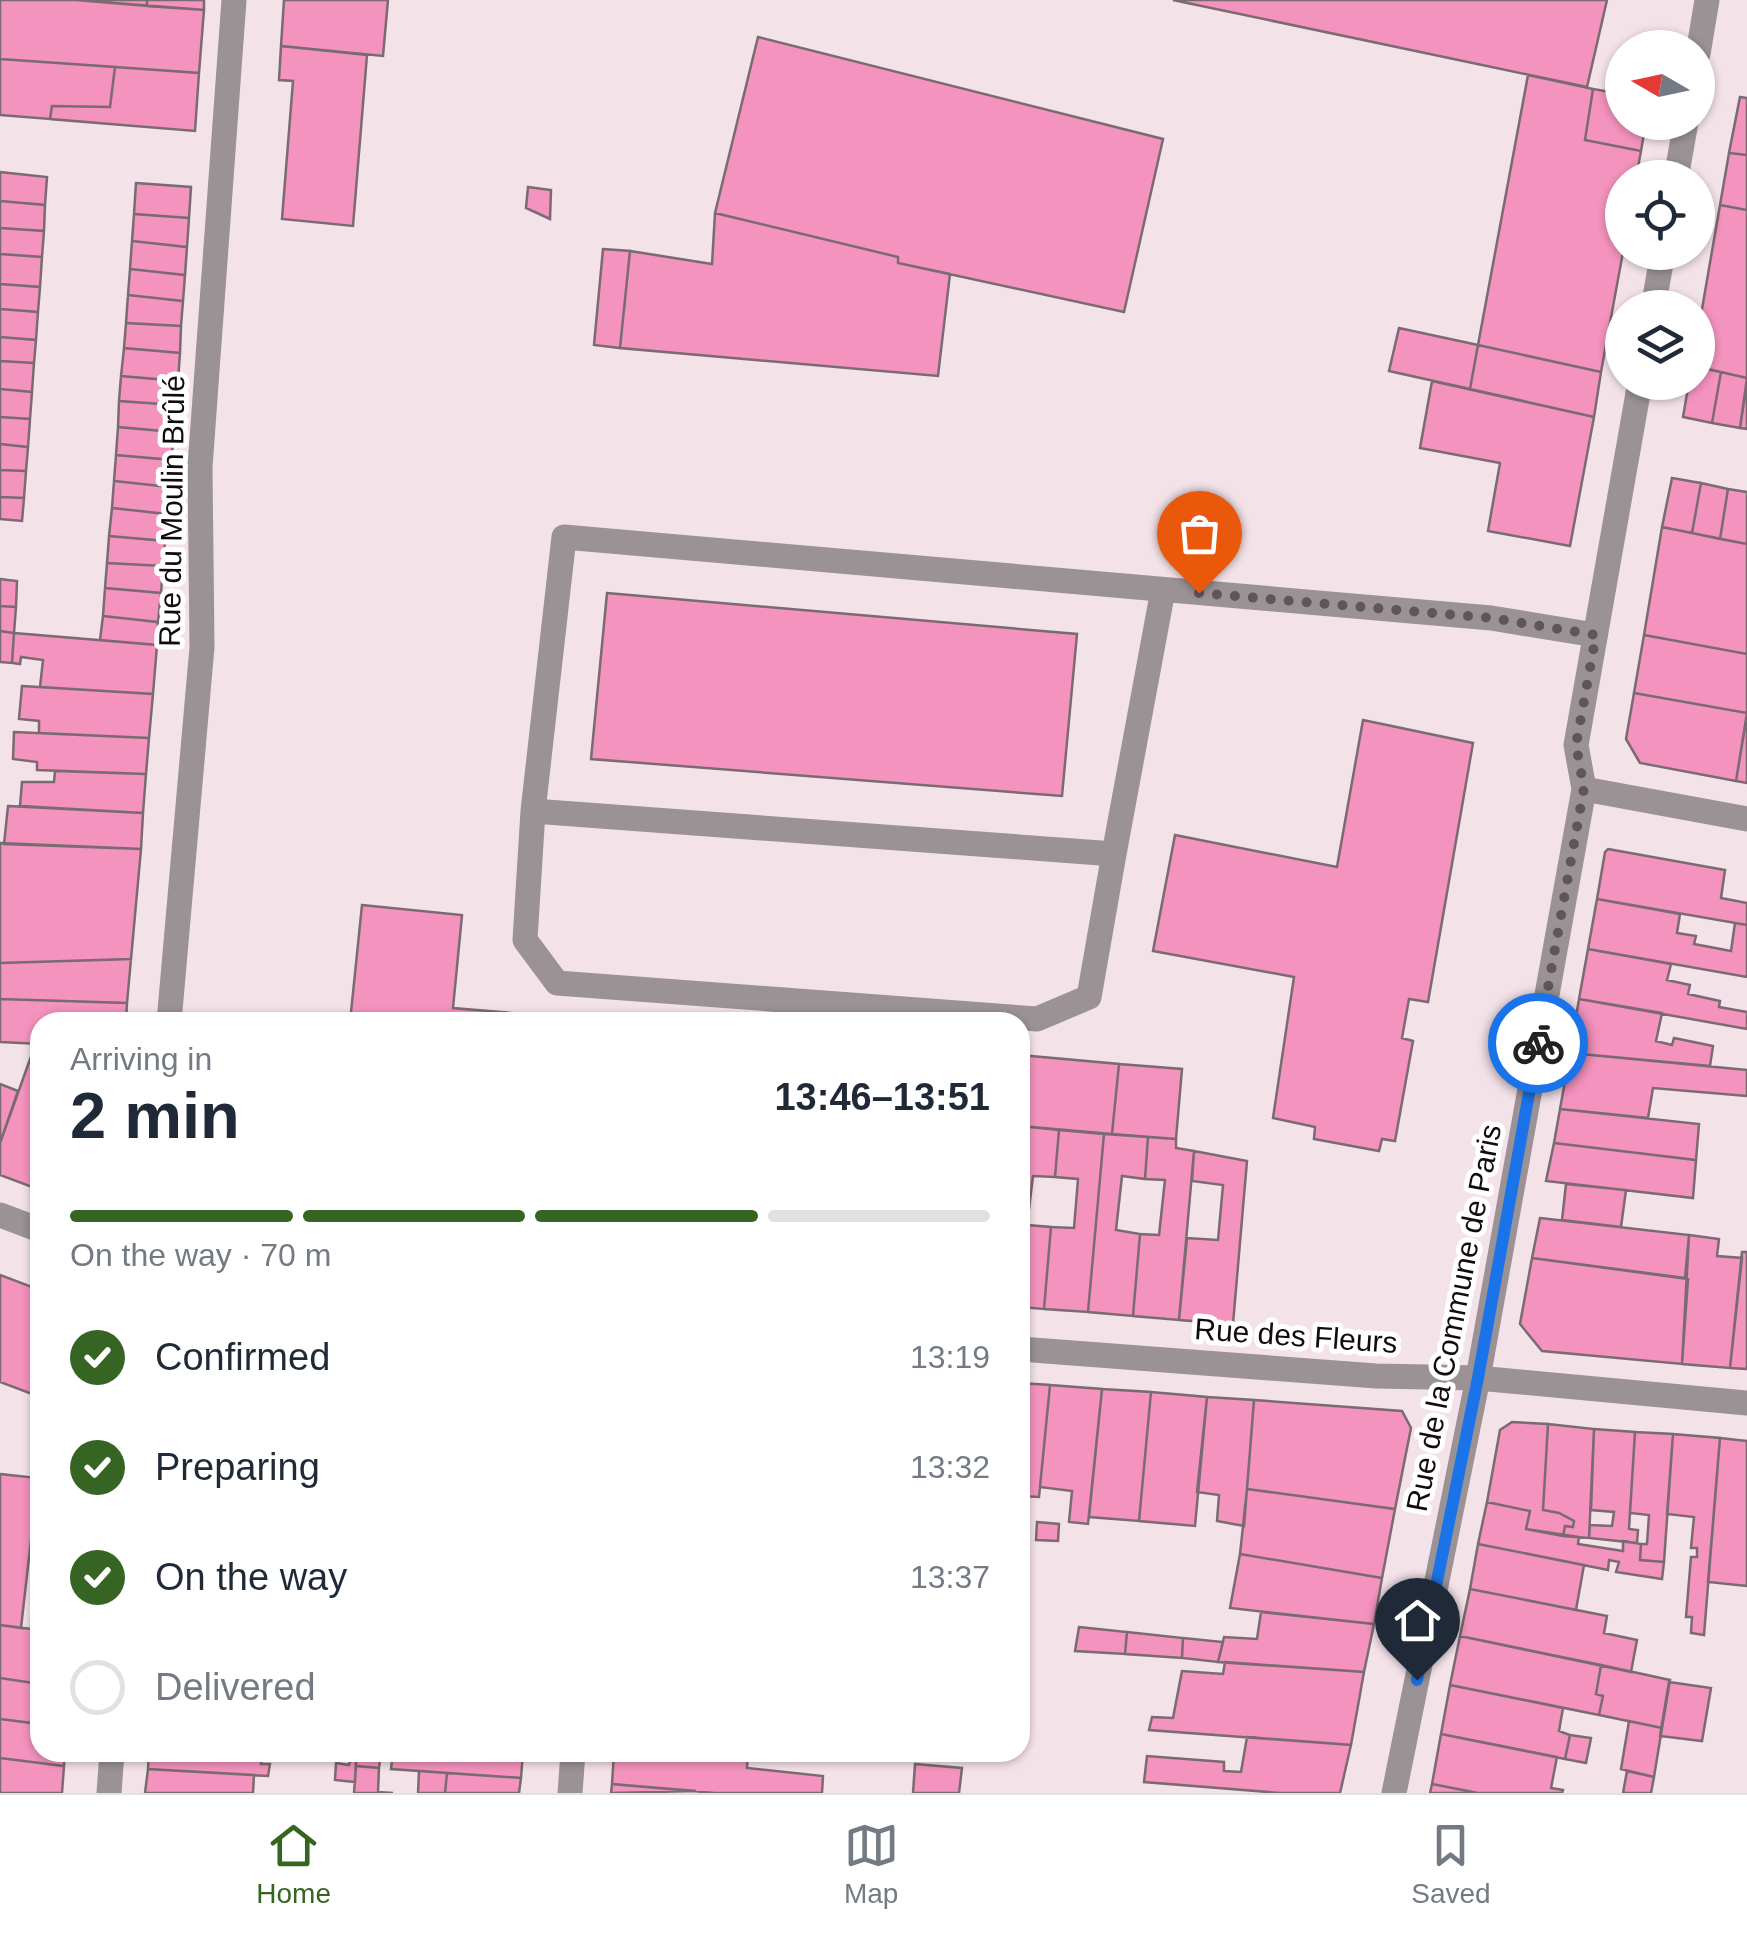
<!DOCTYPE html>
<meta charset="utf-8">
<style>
:root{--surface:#fff;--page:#f6f6f7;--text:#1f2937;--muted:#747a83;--line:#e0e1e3;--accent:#366423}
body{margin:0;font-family:Arial,sans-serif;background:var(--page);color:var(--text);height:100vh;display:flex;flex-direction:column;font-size:38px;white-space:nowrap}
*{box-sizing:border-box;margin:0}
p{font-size:32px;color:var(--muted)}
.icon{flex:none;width:55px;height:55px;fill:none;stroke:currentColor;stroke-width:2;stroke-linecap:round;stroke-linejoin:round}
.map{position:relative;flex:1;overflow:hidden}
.drawer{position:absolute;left:30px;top:1012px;width:1000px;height:750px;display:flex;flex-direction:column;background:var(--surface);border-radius:30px;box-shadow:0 2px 8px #0004}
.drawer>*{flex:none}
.needle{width:65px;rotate:279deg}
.buttons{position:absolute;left:1605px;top:30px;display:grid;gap:20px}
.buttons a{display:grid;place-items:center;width:110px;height:110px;border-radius:50%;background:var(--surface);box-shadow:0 2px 8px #0004;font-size:50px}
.pin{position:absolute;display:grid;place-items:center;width:85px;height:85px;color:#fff;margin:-102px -42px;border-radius:50% 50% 50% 0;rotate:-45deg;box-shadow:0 0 10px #0007}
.pin .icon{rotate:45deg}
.courier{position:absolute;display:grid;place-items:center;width:100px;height:100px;margin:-50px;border:8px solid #1a73e8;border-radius:50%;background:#fff;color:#222;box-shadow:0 2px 12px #0007}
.head em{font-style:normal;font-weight:800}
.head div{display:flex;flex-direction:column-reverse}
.head{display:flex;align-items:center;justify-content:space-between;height:170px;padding:0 40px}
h1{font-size:65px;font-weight:800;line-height:75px}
.bar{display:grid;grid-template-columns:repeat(4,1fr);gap:15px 10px;align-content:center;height:120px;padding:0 40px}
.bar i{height:12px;border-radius:8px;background:var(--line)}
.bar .on{background:var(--accent)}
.bar p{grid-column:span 4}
ol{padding:0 40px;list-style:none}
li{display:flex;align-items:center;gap:30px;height:110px}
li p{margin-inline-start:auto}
li .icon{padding:10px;border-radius:50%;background:var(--accent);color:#fff;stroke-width:4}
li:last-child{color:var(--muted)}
li i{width:55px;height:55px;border:5px solid var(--line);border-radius:50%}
.dock{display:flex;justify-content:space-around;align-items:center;height:140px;border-top:2px solid var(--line);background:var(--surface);font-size:28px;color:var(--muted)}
.dock a{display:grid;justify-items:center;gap:5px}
.dock .on{color:var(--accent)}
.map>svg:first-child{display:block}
</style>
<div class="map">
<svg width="1747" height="1793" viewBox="0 0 1747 1793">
<rect width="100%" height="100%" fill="#f4e2e9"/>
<path fill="#f493be" stroke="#7a6a71" stroke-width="2.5" d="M 0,0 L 76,0 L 204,10 L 199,73 L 0,59 Z
M 76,0 L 147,0 L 147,6 Z
M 147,0 L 204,0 L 204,10 L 147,6 Z
M 284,0 L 388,0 L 383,56 L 281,46 Z
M 1173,0 L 1607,0 L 1587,87 Z
M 758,37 L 1163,139 L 1124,312 L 898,263 L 898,257 L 715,213 Z
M 281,46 L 367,55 L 353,226 L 282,219 L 293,81 L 279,80 Z
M 0,59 L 115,67 L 110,107 L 52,106 L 50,119 L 0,115 Z
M 115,67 L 199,73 L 195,131 L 50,119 L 52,106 L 110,107 Z
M 1528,75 L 1593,89 L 1585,140 L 1641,151 L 1636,178 L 1622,178 L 1623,252 L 1601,372 L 1478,345 Z
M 1593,89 L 1622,94 L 1622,122 L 1646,122 L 1641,151 L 1585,140 Z
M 1740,97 L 1747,98 L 1747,155 L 1729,153 Z
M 1729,153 L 1747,155 L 1747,210 L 1720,205 Z
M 0,172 L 47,177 L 45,205 L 0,201 Z
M 136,183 L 191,187 L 189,218 L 134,214 Z
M 528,187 L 551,190 L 550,219 L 526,208 Z
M 0,201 L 45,205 L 44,231 L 0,228 Z
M 1720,205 L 1747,210 L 1747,378 L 1698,367 L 1698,332 Z
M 715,213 L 898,257 L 898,263 L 950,274 L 938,376 L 620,348 L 630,251 L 712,264 Z
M 134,214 L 189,218 L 187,247 L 132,241 Z
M 0,228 L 44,231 L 42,257 L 0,254 Z
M 132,241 L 187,247 L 185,275 L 130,269 Z
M 603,249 L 630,251 L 620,348 L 594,345 Z
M 0,254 L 42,257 L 40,287 L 0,284 Z
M 130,269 L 185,275 L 183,301 L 128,295 Z
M 0,284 L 40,287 L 38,312 L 0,309 Z
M 128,295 L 183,301 L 181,326 L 126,323 Z
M 0,309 L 38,312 L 36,340 L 0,337 Z
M 126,323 L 181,326 L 180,353 L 124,348 Z
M 1399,328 L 1478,345 L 1470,389 L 1389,371 Z
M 0,337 L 36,340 L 34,363 L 0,361 Z
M 1478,345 L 1601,372 L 1594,417 L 1470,389 Z
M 124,348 L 180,353 L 178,381 L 121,376 Z
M 0,361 L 34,363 L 32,392 L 0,389 Z
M 1698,367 L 1721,372 L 1712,423 L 1683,417 L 1689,382 L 1698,382 Z
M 1721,372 L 1747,378 L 1740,428 L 1712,423 Z
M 121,376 L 178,381 L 175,405 L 119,401 Z
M 1432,381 L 1594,417 L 1570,546 L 1488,531 L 1500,463 L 1420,448 Z
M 1747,382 L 1747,429 L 1740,428 Z
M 0,389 L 32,392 L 30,419 L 0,417 Z
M 119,401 L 175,405 L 173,432 L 118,427 Z
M 0,417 L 30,419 L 28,447 L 0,444 Z
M 118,427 L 173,432 L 172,460 L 116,455 Z
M 0,444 L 28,447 L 26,471 L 0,470 Z
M 116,455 L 172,460 L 170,487 L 114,481 Z
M 0,470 L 26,471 L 24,498 L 0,497 Z
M 1672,478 L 1701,483 L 1692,533 L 1662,527 Z
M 114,481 L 170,487 L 167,514 L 112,508 Z
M 1701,483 L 1728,489 L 1720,539 L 1692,533 Z
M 1728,489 L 1747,492 L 1747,544 L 1720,539 Z
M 0,497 L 24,498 L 22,521 L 0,519 Z
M 112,508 L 167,514 L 165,541 L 109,536 Z
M 1662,527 L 1747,544 L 1747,654 L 1644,635 Z
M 109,536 L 165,541 L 163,566 L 107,563 Z
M 107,563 L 163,566 L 161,593 L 105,588 Z
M 0,579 L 17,581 L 16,607 L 0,606 Z
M 105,588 L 161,593 L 158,622 L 103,616 Z
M 607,593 L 1077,634 L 1062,796 L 591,759 Z
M 0,606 L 16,607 L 14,633 L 0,631 Z
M 103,616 L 158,622 L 157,645 L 100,640 Z
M 0,631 L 14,633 L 12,663 L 0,662 Z
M 14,633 L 157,645 L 153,694 L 40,687 L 43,660 L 21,657 L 20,664 L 12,663 Z
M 1644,635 L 1747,654 L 1747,713 L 1634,693 Z
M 22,686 L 153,694 L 149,738 L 39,733 L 39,721 L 19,719 Z
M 1634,693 L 1747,713 L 1736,781 L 1640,763 L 1626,739 Z
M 1747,715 L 1747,783 L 1736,781 Z
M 1363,720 L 1473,743 L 1428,1002 L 1409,999 L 1402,1038 L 1413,1041 L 1395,1141 L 1382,1139 L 1379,1151 L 1314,1139 L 1315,1127 L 1273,1118 L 1294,977 L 1153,951 L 1175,835 L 1337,867 Z
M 14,732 L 149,738 L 146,774 L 37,770 L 37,762 L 13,759 Z
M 55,771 L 146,774 L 143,813 L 20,806 L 22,782 L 54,782 Z
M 8,806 L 143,813 L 141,849 L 4,844 Z
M 0,843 L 141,849 L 131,959 L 0,963 Z
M 1608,849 L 1725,870 L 1721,898 L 1747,903 L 1747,925 L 1597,899 L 1605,852 Z
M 1597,899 L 1680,914 L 1677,933 L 1696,936 L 1694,944 L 1731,951 L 1735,923 L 1747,925 L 1747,977 L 1588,949 Z
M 362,905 L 462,915 L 453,1008 L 618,1022 L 350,1022 Z
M 1588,949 L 1671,964 L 1667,980 L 1690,985 L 1688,994 L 1720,1001 L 1719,1007 L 1747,1012 L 1747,1029 L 1579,999 Z
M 131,959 L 127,1003 L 0,999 L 0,963 Z
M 0,999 L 127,1003 L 126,1022 L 40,1022 L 40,1044 L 0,1042 Z
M 1579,999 L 1662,1013 L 1656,1041 L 1672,1045 L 1674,1038 L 1713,1046 L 1710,1066 L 1570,1053 Z
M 33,1051 L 40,1054 L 40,1190 L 0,1175 L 0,1143 Z
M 1570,1053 L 1747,1070 L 1747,1096 L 1653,1088 L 1648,1118 L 1560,1109 Z
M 1020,1055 L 1119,1064 L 1112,1134 L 1020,1126 Z
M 1119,1064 L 1182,1069 L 1176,1139 L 1112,1134 Z
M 0,1084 L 18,1091 L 0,1143 Z
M 1560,1109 L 1699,1124 L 1696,1160 L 1554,1143 Z
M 1020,1126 L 1059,1130 L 1055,1177 L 1033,1176 L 1027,1225 L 1051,1227 L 1044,1309 L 1020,1307 Z
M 1059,1130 L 1104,1134 L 1088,1312 L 1044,1309 L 1051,1227 L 1074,1228 L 1078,1179 L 1055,1177 Z
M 1104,1134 L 1148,1137 L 1145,1179 L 1122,1176 L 1116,1230 L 1140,1234 L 1133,1316 L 1088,1312 Z
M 1148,1137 L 1176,1139 L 1176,1148 L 1194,1151 L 1179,1320 L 1133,1316 L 1140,1234 L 1159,1235 L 1165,1180 L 1145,1179 Z
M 1554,1143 L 1696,1160 L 1693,1198 L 1546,1181 Z
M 1194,1151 L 1247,1161 L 1233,1324 L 1179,1320 L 1187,1238 L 1218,1240 L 1223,1185 L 1192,1181 Z
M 1566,1184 L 1626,1190 L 1621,1227 L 1562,1220 Z
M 1540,1218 L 1689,1235 L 1685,1278 L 1532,1258 Z
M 1689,1235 L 1719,1239 L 1717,1256 L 1742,1258 L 1730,1368 L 1682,1364 Z
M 1742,1252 L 1747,1252 L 1747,1369 L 1730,1368 Z
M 1532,1258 L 1688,1279 L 1682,1364 L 1542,1351 L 1520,1324 Z
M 0,1275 L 40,1290 L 40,1397 L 0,1382 Z
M 1020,1383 L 1050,1385 L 1039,1497 L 1020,1496 Z
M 1050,1385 L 1102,1389 L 1088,1524 L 1069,1522 L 1072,1491 L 1040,1487 Z
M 1102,1389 L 1151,1392 L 1139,1521 L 1089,1517 Z
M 1151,1392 L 1207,1397 L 1195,1526 L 1139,1521 Z
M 1207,1397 L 1254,1400 L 1244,1526 L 1217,1521 L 1219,1495 L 1197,1492 Z
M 1254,1400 L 1402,1411 L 1411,1428 L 1395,1509 L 1247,1489 Z
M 1512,1422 L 1548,1424 L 1543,1510 L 1559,1513 L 1574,1521 L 1573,1527 L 1565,1526 L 1563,1536 L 1526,1529 L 1530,1511 L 1487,1502 L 1500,1430 Z
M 1548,1424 L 1594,1429 L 1589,1538 L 1563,1536 L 1565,1526 L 1573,1527 L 1574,1521 L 1559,1513 L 1543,1510 Z
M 1594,1429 L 1635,1432 L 1629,1529 L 1638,1530 L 1637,1543 L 1589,1538 L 1590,1525 L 1612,1526 L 1614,1512 L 1591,1510 Z
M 1635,1432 L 1673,1434 L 1664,1562 L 1640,1560 L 1641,1544 L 1647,1544 L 1649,1515 L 1630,1513 Z
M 1673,1434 L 1720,1438 L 1704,1635 L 1691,1633 L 1692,1617 L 1686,1617 L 1691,1557 L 1697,1557 L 1697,1548 L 1691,1548 L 1694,1517 L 1667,1514 Z
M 1720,1438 L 1747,1441 L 1747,1586 L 1708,1582 Z
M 0,1474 L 38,1478 L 21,1628 L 0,1625 Z
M 1247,1489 L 1395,1509 L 1382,1578 L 1240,1554 Z
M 1487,1502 L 1530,1511 L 1526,1529 L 1579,1537 L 1578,1544 L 1623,1551 L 1623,1541 L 1641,1544 L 1640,1560 L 1664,1562 L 1662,1579 L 1616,1572 L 1619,1562 L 1609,1560 L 1608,1570 L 1478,1544 Z
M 1037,1522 L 1059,1524 L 1058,1541 L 1036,1540 Z
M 1478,1544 L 1584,1565 L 1576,1610 L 1470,1589 Z
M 1240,1554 L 1382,1578 L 1374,1624 L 1230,1608 Z
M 1470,1589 L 1607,1616 L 1604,1633 L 1637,1640 L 1631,1672 L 1460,1636 Z
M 1261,1612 L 1374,1624 L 1364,1672 L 1218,1662 L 1224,1637 L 1257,1639 Z
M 0,1625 L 40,1630 L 40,1684 L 0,1678 Z
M 1079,1627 L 1127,1632 L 1125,1654 L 1075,1651 Z
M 1127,1632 L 1183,1638 L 1182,1658 L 1125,1654 Z
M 1460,1636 L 1601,1665 L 1596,1694 L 1603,1696 L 1599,1715 L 1450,1685 Z
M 1183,1638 L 1223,1642 L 1218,1662 L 1182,1658 Z
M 1225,1662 L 1364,1672 L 1351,1745 L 1149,1730 L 1152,1717 L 1173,1718 L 1182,1671 L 1223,1674 Z
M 1601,1665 L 1670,1680 L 1662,1728 L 1599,1715 L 1603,1696 L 1596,1694 Z
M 0,1678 L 40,1684 L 40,1724 L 0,1719 Z
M 1669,1682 L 1711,1688 L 1702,1741 L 1660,1736 Z
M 1450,1685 L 1563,1708 L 1559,1731 L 1570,1735 L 1565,1759 L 1441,1734 Z
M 0,1719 L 40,1724 L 40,1752 L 65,1752 L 64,1766 L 0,1758 Z
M 1629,1721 L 1662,1728 L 1654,1777 L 1621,1769 Z
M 1441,1734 L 1557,1757 L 1551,1788 L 1563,1790 L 1562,1793 L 1478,1793 L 1432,1784 Z
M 1570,1735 L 1591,1738 L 1586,1763 L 1565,1759 Z
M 1247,1737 L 1351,1745 L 1340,1793 L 1280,1793 L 1144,1782 L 1147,1756 L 1224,1762 L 1224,1771 L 1241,1772 Z
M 149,1752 L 262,1752 L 261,1764 L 270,1764 L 268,1776 L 148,1769 Z
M 357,1752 L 381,1752 L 379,1768 L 356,1766 Z
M 393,1752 L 523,1752 L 521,1778 L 391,1769 Z
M 614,1752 L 748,1752 L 747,1768 L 823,1776 L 822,1793 L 715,1793 L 612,1784 Z
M 0,1758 L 64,1766 L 62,1793 L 0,1793 Z
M 350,1760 L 356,1760 L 355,1782 L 335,1780 L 336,1763 L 349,1765 Z
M 915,1764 L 962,1768 L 959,1793 L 913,1793 Z
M 356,1766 L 379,1768 L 378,1792 L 393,1793 L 354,1793 Z
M 148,1769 L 254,1775 L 253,1793 L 145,1793 Z
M 419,1771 L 447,1773 L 445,1793 L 418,1793 Z
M 1627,1771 L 1654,1777 L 1651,1793 L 1623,1793 Z
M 447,1773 L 521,1778 L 519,1793 L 445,1793 Z
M 612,1784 L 696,1791 L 611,1793 Z
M 1432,1784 L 1478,1793 L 1430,1793 Z"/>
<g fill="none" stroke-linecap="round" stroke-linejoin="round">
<path stroke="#9a9295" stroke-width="25" d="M 1163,590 L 1114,854 L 533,811 L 564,537 L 1491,618 L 1595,635
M 533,811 L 525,940 L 557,983 L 1037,1019 L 1089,997 L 1114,854"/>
<path stroke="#9a9295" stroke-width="25" d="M 1698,54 L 1707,0
M 1676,178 L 1686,122
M 1653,308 L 1663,252
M 1584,789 L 1747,819
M 169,1022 L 202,647 L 200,467 L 234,0
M 0,1215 L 40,1230
M 1020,1349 L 1376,1376 L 1478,1378 L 1747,1403
M 109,1793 L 112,1752
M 570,1793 L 573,1752
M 1394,1793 L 1478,1378 L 1584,789 L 1576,745 L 1640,382"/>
</g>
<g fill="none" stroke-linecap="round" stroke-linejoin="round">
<path stroke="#60565a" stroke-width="10" stroke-dasharray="0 18" d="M 1199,593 L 1491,618 L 1596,635 L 1576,745 L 1584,788 L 1538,1043"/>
<path stroke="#1a73e8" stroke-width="12" d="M 1417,1680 L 1478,1378 L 1538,1043"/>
</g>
<g text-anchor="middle" stroke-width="10" stroke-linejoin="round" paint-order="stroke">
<g font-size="30" fill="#110b0d" stroke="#fff">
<text transform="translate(172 511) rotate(-89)" y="10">Rue du Moulin Brûlé</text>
<text transform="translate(1454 1318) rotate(-79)" y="10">Rue de la Commune de Paris</text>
<text transform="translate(1296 1336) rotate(4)" y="10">Rue des Fleurs</text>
</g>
</g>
</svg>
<div class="buttons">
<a><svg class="needle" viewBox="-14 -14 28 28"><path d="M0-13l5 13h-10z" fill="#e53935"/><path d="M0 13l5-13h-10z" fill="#747a83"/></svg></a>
<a><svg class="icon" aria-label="locate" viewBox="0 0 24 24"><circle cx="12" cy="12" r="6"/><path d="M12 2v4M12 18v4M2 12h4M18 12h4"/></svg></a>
<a><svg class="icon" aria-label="layers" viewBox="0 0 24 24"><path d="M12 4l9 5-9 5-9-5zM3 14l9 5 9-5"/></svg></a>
</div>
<div class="pin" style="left:1199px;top:593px;background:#ea580c"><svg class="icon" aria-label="bag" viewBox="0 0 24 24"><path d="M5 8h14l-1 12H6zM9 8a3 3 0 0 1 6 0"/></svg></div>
<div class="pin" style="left:1417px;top:1680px;background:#1f2937"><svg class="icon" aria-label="home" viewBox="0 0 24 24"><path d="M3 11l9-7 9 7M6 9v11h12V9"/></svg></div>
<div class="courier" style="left:1538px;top:1043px"><svg class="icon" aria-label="bike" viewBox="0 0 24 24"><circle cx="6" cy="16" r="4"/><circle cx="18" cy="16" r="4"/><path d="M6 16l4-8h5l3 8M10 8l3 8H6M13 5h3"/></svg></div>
<section class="drawer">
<div class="head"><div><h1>2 min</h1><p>Arriving in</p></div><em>13:46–13:51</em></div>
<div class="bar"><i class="on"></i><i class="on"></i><i class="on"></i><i></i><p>On the way · 70 m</p></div>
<ol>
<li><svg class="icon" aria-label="check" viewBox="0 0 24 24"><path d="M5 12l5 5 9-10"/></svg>Confirmed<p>13:19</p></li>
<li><svg class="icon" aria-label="check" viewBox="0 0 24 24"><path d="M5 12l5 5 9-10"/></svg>Preparing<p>13:32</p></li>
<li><svg class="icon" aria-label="check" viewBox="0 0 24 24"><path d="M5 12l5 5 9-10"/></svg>On the way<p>13:37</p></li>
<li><i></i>Delivered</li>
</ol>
</section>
</div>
<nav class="dock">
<a class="on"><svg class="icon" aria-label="home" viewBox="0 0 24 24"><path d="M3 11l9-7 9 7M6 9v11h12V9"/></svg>Home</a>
<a><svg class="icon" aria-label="map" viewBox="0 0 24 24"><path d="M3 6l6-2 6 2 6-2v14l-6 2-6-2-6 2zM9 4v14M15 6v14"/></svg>Map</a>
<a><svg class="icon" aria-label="saved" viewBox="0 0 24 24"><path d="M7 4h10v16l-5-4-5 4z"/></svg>Saved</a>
</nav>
